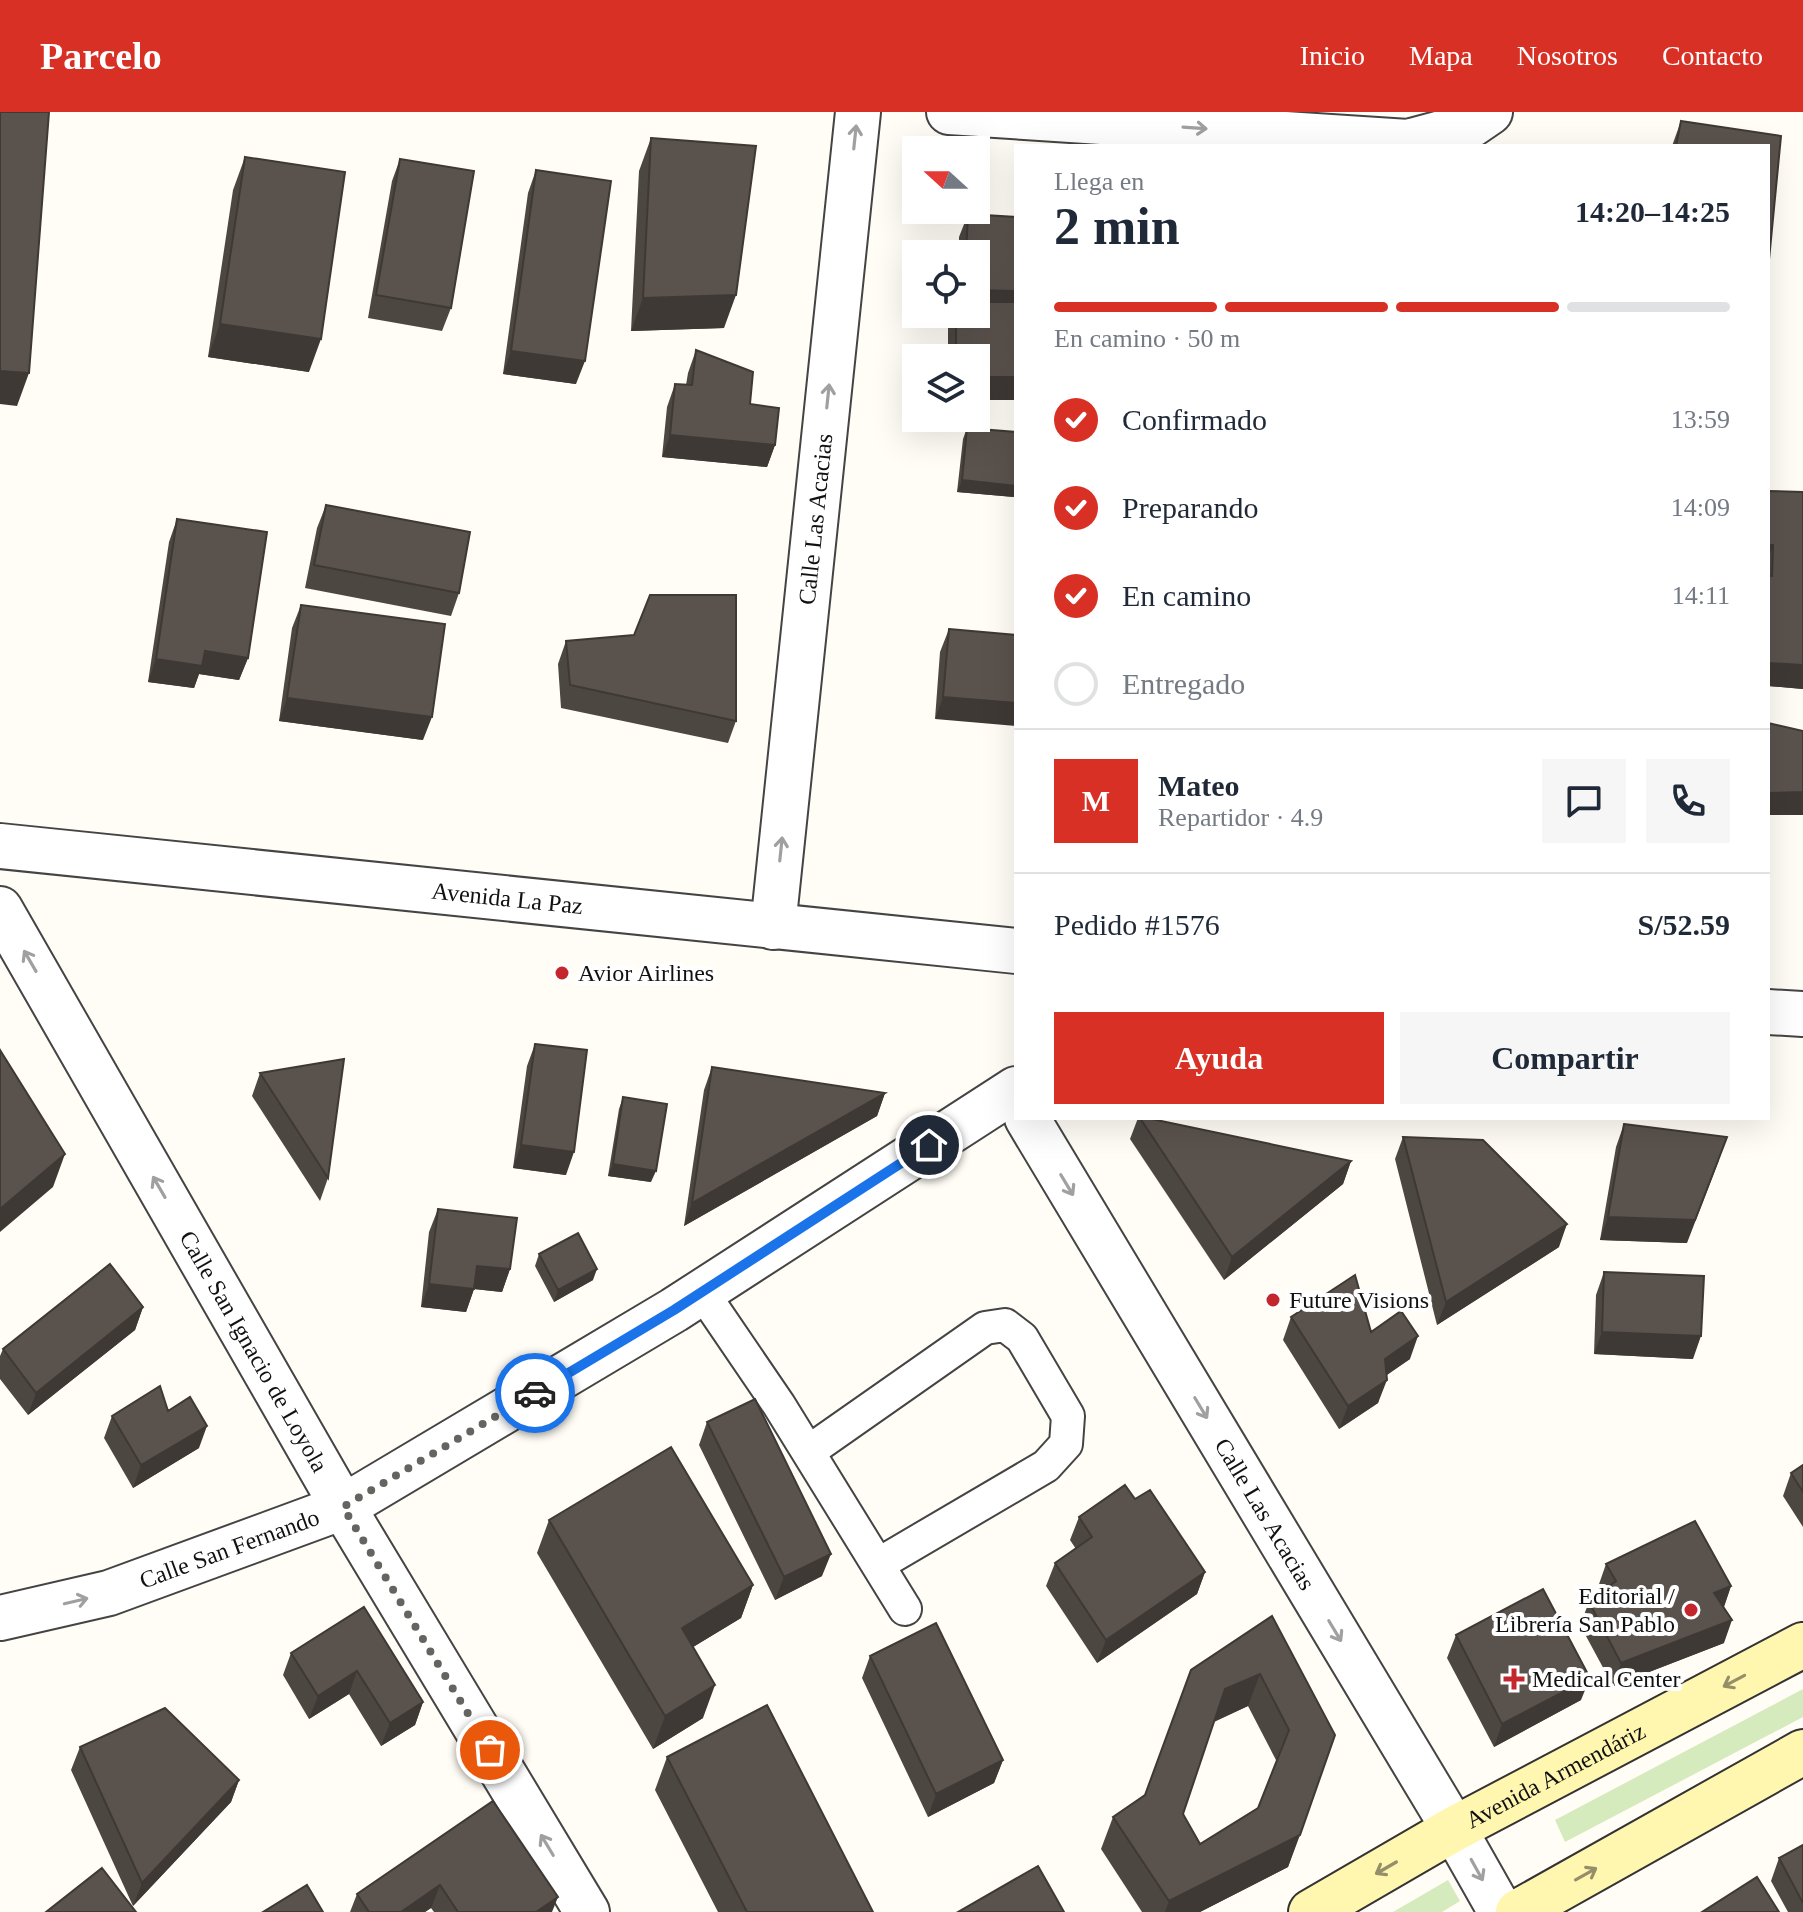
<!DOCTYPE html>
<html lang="es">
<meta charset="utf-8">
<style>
:root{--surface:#fff;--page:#f6f6f7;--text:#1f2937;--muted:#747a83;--line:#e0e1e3;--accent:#d93025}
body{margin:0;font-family:Georgia,serif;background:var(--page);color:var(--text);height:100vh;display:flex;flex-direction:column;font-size:30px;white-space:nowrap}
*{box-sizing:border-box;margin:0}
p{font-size:26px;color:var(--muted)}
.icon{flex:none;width:44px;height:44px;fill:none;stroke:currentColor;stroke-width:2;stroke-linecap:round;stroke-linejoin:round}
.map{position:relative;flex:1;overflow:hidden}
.details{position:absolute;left:1014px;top:32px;width:756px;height:976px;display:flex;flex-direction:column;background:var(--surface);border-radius:0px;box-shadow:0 8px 32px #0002}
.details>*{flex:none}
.needle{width:52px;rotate:291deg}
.tools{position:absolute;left:902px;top:24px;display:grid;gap:16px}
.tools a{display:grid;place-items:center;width:88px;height:88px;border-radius:0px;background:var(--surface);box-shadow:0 8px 32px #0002;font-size:40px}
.pin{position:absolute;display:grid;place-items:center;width:68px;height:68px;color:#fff;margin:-34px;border:4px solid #fff;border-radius:50%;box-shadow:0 2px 8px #0007}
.courier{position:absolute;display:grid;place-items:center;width:80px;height:80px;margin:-40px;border:6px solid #1a73e8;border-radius:50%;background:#fff;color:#222;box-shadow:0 2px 10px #0007}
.summary em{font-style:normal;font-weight:700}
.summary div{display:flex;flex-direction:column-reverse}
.summary{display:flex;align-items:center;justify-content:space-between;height:136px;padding:0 40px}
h1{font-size:52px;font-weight:700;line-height:60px}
.bar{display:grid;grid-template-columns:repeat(4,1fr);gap:12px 8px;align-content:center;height:96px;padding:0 40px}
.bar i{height:10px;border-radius:6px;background:var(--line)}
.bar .on{background:var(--accent)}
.bar p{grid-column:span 4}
.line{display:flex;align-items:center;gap:20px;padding:0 40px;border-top:2px solid var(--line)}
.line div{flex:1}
.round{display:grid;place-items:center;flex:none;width:84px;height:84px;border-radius:0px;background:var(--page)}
ol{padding:0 40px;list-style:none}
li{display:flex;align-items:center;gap:24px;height:88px}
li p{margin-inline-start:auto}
li .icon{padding:8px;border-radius:50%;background:var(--accent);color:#fff;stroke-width:4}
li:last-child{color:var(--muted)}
li i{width:44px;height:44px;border:4px solid var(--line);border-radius:50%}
.cta{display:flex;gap:16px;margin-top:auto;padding:16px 40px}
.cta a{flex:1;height:92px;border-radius:0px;background:var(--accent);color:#fff;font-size:32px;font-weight:700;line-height:92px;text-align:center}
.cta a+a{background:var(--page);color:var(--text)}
header{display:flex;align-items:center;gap:48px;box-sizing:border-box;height:112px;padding:0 40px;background:var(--accent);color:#fff}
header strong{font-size:38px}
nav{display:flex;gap:44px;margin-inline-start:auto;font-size:28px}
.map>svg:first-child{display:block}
</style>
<header>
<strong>Parcelo</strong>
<nav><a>Inicio</a><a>Mapa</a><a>Nosotros</a><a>Contacto</a></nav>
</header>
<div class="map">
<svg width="1803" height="1800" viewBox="0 0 1803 1800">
<rect width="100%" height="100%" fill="#fffdf5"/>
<path fill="#d5ebbd" d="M 1803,1577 L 1803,1605 L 1565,1730 L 1555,1708 Z
M 1448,1768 L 1460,1789 L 1442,1800 L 1393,1800 Z"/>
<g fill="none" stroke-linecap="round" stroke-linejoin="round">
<g stroke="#444" stroke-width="36">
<path id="service" d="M 702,1180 L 779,1293 L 905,1497
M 808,1340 L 985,1216 L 1005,1213 L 1022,1226 L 1068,1304 L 1066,1332 L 1046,1354 L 879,1452"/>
</g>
<g stroke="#444" stroke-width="48">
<g id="minor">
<path d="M 949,0 L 1408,30 L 1471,13 L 1490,0"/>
<path id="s1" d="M 0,797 L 343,1395 L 587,1800"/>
<path id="s2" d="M 773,815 L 858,0"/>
<path id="s3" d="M 1027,1006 L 1454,1717 L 1501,1800"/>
<path id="s4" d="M 0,1506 L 109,1481 L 343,1395 L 674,1198 L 1016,977"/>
</g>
</g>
<g stroke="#444" stroke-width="48">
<g id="tertiary">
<path id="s5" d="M 0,734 L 1016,839"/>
<path d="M 1768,900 L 1803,902"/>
</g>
</g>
<g stroke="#333" stroke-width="48">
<g id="secondary">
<path id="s6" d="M 1311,1800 L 1454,1717 L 1803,1533"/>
<path d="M 1518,1800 L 1803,1640"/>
</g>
</g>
<use href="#service" stroke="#fff" stroke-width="32"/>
<use href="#minor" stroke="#fff" stroke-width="44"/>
<use href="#tertiary" stroke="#fff" stroke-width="44"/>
<use href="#secondary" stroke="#fff6b0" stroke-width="44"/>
</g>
<path fill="#4d4742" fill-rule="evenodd" d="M 1681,9 L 1768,34 L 1672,34 Z
M 651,26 L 724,216 L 631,219 L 639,59 Z
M 245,45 L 309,260 L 208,245 L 233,78 Z
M 400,47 L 451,196 L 442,219 L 368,206 L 392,69 Z
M 536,58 L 576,272 L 503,262 L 528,81 Z
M 968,102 L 1016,288 L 976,288 L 976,246 L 948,246 L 948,213 L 952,202 L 976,202 L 976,142 L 959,142 L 959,125 Z
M 696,238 L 750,292 L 775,333 L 767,355 L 662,345 L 667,295 L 675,272 L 686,273 L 688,261 Z
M 967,316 L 1014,385 L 957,380 L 963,327 Z
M 1768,379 L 1803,464 L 1803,577 L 1768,574 Z
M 326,393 L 459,481 L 451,504 L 305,476 L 317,416 Z
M 177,407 L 248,546 L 239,568 L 199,562 L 194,576 L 148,570 L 169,430 Z
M 301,493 L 423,628 L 279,609 L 292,516 Z
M 949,517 L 1016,523 L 935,607 L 940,540 Z
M 566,529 L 736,609 L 728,631 L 561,596 L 558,552 Z
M 535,932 L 566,1063 L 513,1056 L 527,954 Z
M 712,955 L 885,981 L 877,1004 L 684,1114 L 704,978 Z
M 260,961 L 328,1066 L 320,1089 L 252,984 Z
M 623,985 L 651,1070 L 608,1064 L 619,997 Z
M 1138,1006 L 1147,1006 L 1351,1049 L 1343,1072 L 1224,1168 L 1130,1027 Z
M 1624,1012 L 1687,1131 L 1600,1128 L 1616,1035 Z
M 1403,1025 L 1559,1135 L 1437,1213 L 1395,1047 Z
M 438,1097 L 510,1157 L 502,1180 L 474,1177 L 466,1200 L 421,1195 L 429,1120 Z
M 539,1142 L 593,1168 L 554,1190 L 535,1154 Z
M 1604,1160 L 1693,1247 L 1594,1242 L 1596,1183 Z
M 143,1195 L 135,1218 L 28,1303 L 0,1267 L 0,1244 L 3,1237 Z
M 1291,1205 L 1371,1220 L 1410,1247 L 1386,1263 L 1378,1291 L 1339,1317 L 1283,1228 Z
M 168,1299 L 199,1336 L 133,1376 L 104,1326 L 112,1304 Z
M 707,1310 L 822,1464 L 775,1488 L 699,1333 Z
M 1803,1353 L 1803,1415 L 1783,1384 L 1791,1361 Z
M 1135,1387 L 1205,1460 L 1197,1482 L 1097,1551 L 1046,1474 L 1055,1451 L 1076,1437 L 1070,1428 L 1079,1405 Z
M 549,1408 L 753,1473 L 741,1506 L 693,1535 L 703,1606 L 653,1637 L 537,1441 Z
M 1606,1452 L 1731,1474 L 1724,1495 L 1724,1531 L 1613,1574 L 1580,1513 L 1589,1490 L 1601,1481 L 1598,1475 Z
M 364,1495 L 423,1590 L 415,1613 L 381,1634 L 349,1582 L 309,1607 L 283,1563 L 291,1541 Z
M 1272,1504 L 1335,1623 L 1288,1755 L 1200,1800 L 1142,1800 L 1101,1737 L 1113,1705 L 1145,1683 ZM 1248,1594 L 1277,1650 L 1258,1696 L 1200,1732 L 1183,1702 L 1214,1610 Z
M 1456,1523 L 1581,1588 L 1494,1635 L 1447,1546 Z
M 870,1544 L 1003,1648 L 994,1671 L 928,1705 L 862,1566 Z
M 80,1635 L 239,1668 L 231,1690 L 133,1794 L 71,1658 Z
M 667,1645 L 873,1800 L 718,1800 L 655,1678 Z
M 493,1689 L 552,1800 L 434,1800 L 431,1796 L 425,1800 L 350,1800 L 357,1782 Z
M 1803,1733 L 1803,1800 L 1788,1800 L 1771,1769 L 1779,1746 Z"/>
<path fill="#3f3936" d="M 976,178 L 1016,179 L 1016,203 L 976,201 Z
M 736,183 L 724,216 L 631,219 L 643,186 Z
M 220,212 L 321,227 L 309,260 L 208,245 Z
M 511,239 L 585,249 L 576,272 L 503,262 Z
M 0,259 L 29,261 L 17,294 L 0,292 Z
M 976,265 L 1016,265 L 1016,288 L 976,288 Z
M 670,323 L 775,333 L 767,355 L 662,345 Z
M 962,368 L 1016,374 L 1016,380 L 1014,385 L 957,380 Z
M 1768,433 L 1773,433 L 1768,447 Z
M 205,539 L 248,546 L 239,568 L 199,562 L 194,576 L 148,570 L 156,547 Z
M 1768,551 L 1803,553 L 1803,577 L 1768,574 Z
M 943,585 L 1016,591 L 1016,614 L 935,607 Z
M 287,586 L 432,605 L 423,628 L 279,609 Z
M 1803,680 L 1803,703 L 1768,703 L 1768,681 Z
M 885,981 L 877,1004 L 684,1114 L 692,1091 Z
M 521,1033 L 574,1040 L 566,1063 L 513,1056 Z
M 65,1042 L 53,1075 L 0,1120 L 0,1097 Z
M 1719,1048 L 1687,1131 L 1600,1128 L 1608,1105 Z
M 1351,1049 L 1343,1072 L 1224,1168 L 1232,1145 Z
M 613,1052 L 656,1059 L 651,1070 L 608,1064 Z
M 1567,1112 L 1559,1135 L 1437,1213 L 1446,1190 Z
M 477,1154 L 510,1157 L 502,1180 L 474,1177 L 466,1200 L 421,1195 L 429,1172 Z
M 597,1157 L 593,1168 L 554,1190 L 558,1178 Z
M 143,1195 L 135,1218 L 28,1303 L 36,1281 Z
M 1602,1220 L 1701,1224 L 1693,1247 L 1594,1242 Z
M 1418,1224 L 1410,1247 L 1377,1270 L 1385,1247 Z
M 1387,1268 L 1378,1291 L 1339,1317 L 1348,1294 Z
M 207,1314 L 199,1336 L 133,1376 L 141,1353 Z
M 831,1442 L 822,1464 L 775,1488 L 784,1465 Z
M 1205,1460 L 1197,1482 L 1097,1551 L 1106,1528 Z
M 753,1473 L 741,1506 L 670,1549 L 682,1516 Z
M 1731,1474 L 1723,1497 L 1714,1481 Z
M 1732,1508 L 1724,1531 L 1613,1574 L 1621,1551 Z
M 357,1559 L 349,1582 L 309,1607 L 318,1584 Z
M 1260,1562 L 1248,1594 L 1213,1610 L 1225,1577 Z
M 1590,1566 L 1581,1588 L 1494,1635 L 1502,1612 Z
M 715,1573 L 703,1606 L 653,1637 L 665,1604 Z
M 423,1590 L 415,1613 L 381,1634 L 390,1611 Z
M 1003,1648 L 994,1671 L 928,1705 L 936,1682 Z
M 239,1668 L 231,1690 L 133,1794 L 142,1771 Z
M 1300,1723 L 1288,1755 L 1200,1800 L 1165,1800 L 1169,1789 Z
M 440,1773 L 431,1796 L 425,1800 L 401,1800 Z
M 558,1785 L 552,1800 L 536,1800 Z"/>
<path fill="#5a524d" stroke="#3f3936" stroke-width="2" fill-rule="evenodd" d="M 0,0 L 49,0 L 29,261 L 0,259 Z
M 1681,9 L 1781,24 L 1768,158 L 1768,34 L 1676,34 Z
M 651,26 L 756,34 L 736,183 L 643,186 Z
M 245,45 L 345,60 L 321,227 L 220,212 Z
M 400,47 L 474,59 L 451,196 L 376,183 Z
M 536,58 L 611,69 L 585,249 L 511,239 Z
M 968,102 L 1016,105 L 1016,179 L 976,178 L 976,142 L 966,142 Z
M 976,190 L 1016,190 L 1016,265 L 976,265 L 976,246 L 956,246 L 956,202 L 976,202 Z
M 696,238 L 753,260 L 750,292 L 779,296 L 775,333 L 670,323 L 675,272 L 692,273 Z
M 967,316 L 1016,320 L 1016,374 L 962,368 Z
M 1768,379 L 1803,380 L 1803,553 L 1768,551 L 1768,463 L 1772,464 L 1773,433 L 1768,433 Z
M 326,393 L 470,420 L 459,481 L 314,453 Z
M 177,407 L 267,420 L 248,546 L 205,539 L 202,554 L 156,547 Z
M 650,483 L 736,483 L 736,609 L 570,573 L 566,529 L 634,523 Z
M 301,493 L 445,512 L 432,605 L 287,586 Z
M 949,517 L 1016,523 L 1016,591 L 943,585 Z
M 1768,611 L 1803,619 L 1803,680 L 1768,681 Z
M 535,932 L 587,938 L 574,1040 L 521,1033 Z
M 0,938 L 65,1042 L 0,1097 Z
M 344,947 L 328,1066 L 260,961 Z
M 712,955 L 885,981 L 692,1091 Z
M 623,985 L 667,992 L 656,1059 L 613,1052 Z
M 1140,1006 L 1147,1006 L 1351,1049 L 1232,1145 Z
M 1624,1012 L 1727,1025 L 1695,1108 L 1608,1105 Z
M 1403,1025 L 1483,1028 L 1567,1112 L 1446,1190 Z
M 438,1097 L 517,1106 L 510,1157 L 477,1154 L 474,1177 L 429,1172 Z
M 578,1121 L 597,1157 L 558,1178 L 539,1142 Z
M 110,1152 L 143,1195 L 36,1281 L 3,1237 Z
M 1604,1160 L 1704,1164 L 1701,1224 L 1602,1220 Z
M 1355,1163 L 1371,1220 L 1401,1199 L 1418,1224 L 1385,1247 L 1387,1268 L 1348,1294 L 1291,1205 Z
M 160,1274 L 168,1299 L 190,1285 L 207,1314 L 141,1353 L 112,1304 Z
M 755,1287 L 831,1442 L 784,1465 L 707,1310 Z
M 671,1335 L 753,1473 L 682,1516 L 715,1573 L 665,1604 L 549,1408 Z
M 1803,1353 L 1803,1380 L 1791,1361 Z
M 1125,1373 L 1135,1387 L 1150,1378 L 1205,1460 L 1106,1528 L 1055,1451 L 1092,1425 L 1079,1405 Z
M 1695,1409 L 1731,1474 L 1714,1481 L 1732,1508 L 1621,1551 L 1589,1490 L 1616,1469 L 1606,1452 Z
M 1543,1477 L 1590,1566 L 1502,1612 L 1456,1523 Z
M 364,1495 L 423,1590 L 390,1611 L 357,1559 L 318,1584 L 291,1541 Z
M 1272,1504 L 1335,1623 L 1300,1723 L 1169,1789 L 1113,1705 L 1145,1683 L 1191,1558 ZM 1260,1562 L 1289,1618 L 1258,1696 L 1200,1732 L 1183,1702 L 1225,1577 Z
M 936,1511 L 1003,1648 L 936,1682 L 870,1544 Z
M 767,1593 L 873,1800 L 747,1800 L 667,1645 Z
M 165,1596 L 239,1668 L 142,1771 L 80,1635 Z
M 493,1689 L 558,1785 L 536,1800 L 458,1800 L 440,1773 L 401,1800 L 369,1800 L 357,1782 Z
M 1803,1733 L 1803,1791 L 1779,1746 Z
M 1038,1754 L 1064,1800 L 958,1800 Z
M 102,1756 L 136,1800 L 46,1800 Z
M 1757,1765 L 1779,1800 L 1702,1800 Z
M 307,1773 L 323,1800 L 263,1800 Z"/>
<defs><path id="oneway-shaft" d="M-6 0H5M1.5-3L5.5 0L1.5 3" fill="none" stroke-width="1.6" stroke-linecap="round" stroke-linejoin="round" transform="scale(2)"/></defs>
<g stroke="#a0a0a0">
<use href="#oneway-shaft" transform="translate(1195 16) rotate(4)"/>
<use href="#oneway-shaft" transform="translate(855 25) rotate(-84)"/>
<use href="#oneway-shaft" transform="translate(828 284) rotate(-84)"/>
<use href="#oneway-shaft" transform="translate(781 737) rotate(-84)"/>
<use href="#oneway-shaft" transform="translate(30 849) rotate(-120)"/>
<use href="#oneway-shaft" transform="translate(1067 1073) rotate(59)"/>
<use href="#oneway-shaft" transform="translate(159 1075) rotate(-120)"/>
<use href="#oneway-shaft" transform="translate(1201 1296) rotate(59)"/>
<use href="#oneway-shaft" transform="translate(76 1489) rotate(-13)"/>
<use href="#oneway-shaft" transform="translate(1335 1519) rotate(59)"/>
<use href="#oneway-shaft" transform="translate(547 1733) rotate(-121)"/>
<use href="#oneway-shaft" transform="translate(1477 1758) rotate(61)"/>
</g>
<g stroke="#948f68">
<use href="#oneway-shaft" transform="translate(1734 1569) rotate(152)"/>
<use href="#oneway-shaft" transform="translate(1386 1756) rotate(150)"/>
<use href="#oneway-shaft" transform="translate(1586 1762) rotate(-29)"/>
</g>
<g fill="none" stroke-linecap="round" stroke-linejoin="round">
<path stroke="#646461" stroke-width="8" stroke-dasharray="0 14.4" d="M 490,1638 L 343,1395 L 535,1281"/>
<path stroke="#1a73e8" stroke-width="10" d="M 535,1281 L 674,1198 L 929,1033"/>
</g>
<g fill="#c4262e" stroke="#fff" stroke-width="3">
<circle cx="562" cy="861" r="8"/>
<circle cx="1273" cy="1188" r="8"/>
<circle cx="1691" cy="1498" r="8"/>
<path d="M1510 1555h8v8h8v8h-8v8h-8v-8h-8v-8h8z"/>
</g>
<g text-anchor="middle" stroke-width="8" stroke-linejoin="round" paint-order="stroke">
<g font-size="24" fill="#111" stroke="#fff">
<text dy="8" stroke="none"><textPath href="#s2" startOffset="410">Calle Las Acacias</textPath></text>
<text dy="8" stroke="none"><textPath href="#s5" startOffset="510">Avenida La Paz</textPath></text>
<text dy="8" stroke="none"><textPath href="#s1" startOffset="510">Calle San Ignacio de Loyola</textPath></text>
<text dy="8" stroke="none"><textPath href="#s3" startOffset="462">Calle Las Acacias</textPath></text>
<text dy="8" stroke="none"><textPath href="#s4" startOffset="240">Calle San Fernando</textPath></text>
<text dy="8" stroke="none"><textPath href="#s6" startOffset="280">Avenida Armendáriz</textPath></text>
</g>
<g font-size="24" fill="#111" stroke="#fff" text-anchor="start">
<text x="578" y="869">Avior Airlines</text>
<text x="1289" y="1196">Future Visions</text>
<text x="1675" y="1492" text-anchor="end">Editorial /<tspan x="1675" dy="28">Librería San Pablo</tspan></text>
<text x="1532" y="1575">Medical Center</text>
</g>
</g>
</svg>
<div class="tools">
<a><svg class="needle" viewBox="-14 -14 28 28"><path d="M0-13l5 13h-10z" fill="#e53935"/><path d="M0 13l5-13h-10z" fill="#747a83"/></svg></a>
<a><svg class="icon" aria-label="locate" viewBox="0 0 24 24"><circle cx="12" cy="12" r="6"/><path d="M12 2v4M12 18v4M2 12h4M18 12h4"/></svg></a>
<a><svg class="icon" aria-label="layers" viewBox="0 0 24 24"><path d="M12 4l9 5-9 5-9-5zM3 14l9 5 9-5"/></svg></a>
</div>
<div class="pin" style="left:490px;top:1638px;background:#ea580c"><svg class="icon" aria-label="bag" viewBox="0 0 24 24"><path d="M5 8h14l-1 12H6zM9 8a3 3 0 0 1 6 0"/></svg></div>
<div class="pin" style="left:929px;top:1033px;background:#1f2937"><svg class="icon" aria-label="home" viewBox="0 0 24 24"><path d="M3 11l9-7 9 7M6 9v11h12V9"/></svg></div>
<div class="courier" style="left:535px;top:1281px"><svg class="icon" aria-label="car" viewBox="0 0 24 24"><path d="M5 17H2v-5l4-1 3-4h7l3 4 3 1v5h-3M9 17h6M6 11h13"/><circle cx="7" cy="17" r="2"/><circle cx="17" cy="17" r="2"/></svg></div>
<section class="details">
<div class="summary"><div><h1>2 min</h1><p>Llega en</p></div><em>14:20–14:25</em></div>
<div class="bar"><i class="on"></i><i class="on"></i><i class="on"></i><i></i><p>En camino · 50 m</p></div>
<ol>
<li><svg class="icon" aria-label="check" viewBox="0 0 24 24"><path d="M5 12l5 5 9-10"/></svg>Confirmado<p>13:59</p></li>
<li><svg class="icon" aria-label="check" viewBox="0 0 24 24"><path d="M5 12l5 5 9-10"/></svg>Preparando<p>14:09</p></li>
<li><svg class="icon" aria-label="check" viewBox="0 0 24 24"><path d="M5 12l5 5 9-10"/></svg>En camino<p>14:11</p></li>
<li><i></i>Entregado</li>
</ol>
<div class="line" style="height:144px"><b class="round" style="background:var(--accent);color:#fff">M</b><div><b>Mateo</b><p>Repartidor · 4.9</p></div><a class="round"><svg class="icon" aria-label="chat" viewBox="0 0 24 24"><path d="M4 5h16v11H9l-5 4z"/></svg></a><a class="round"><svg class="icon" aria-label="phone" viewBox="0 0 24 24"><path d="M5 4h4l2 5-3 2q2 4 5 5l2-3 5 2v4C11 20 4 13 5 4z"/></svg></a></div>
<div class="line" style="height:104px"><div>Pedido #1576</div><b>S/52.59</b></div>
<div class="cta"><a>Ayuda</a><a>Compartir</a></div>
</section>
</div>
